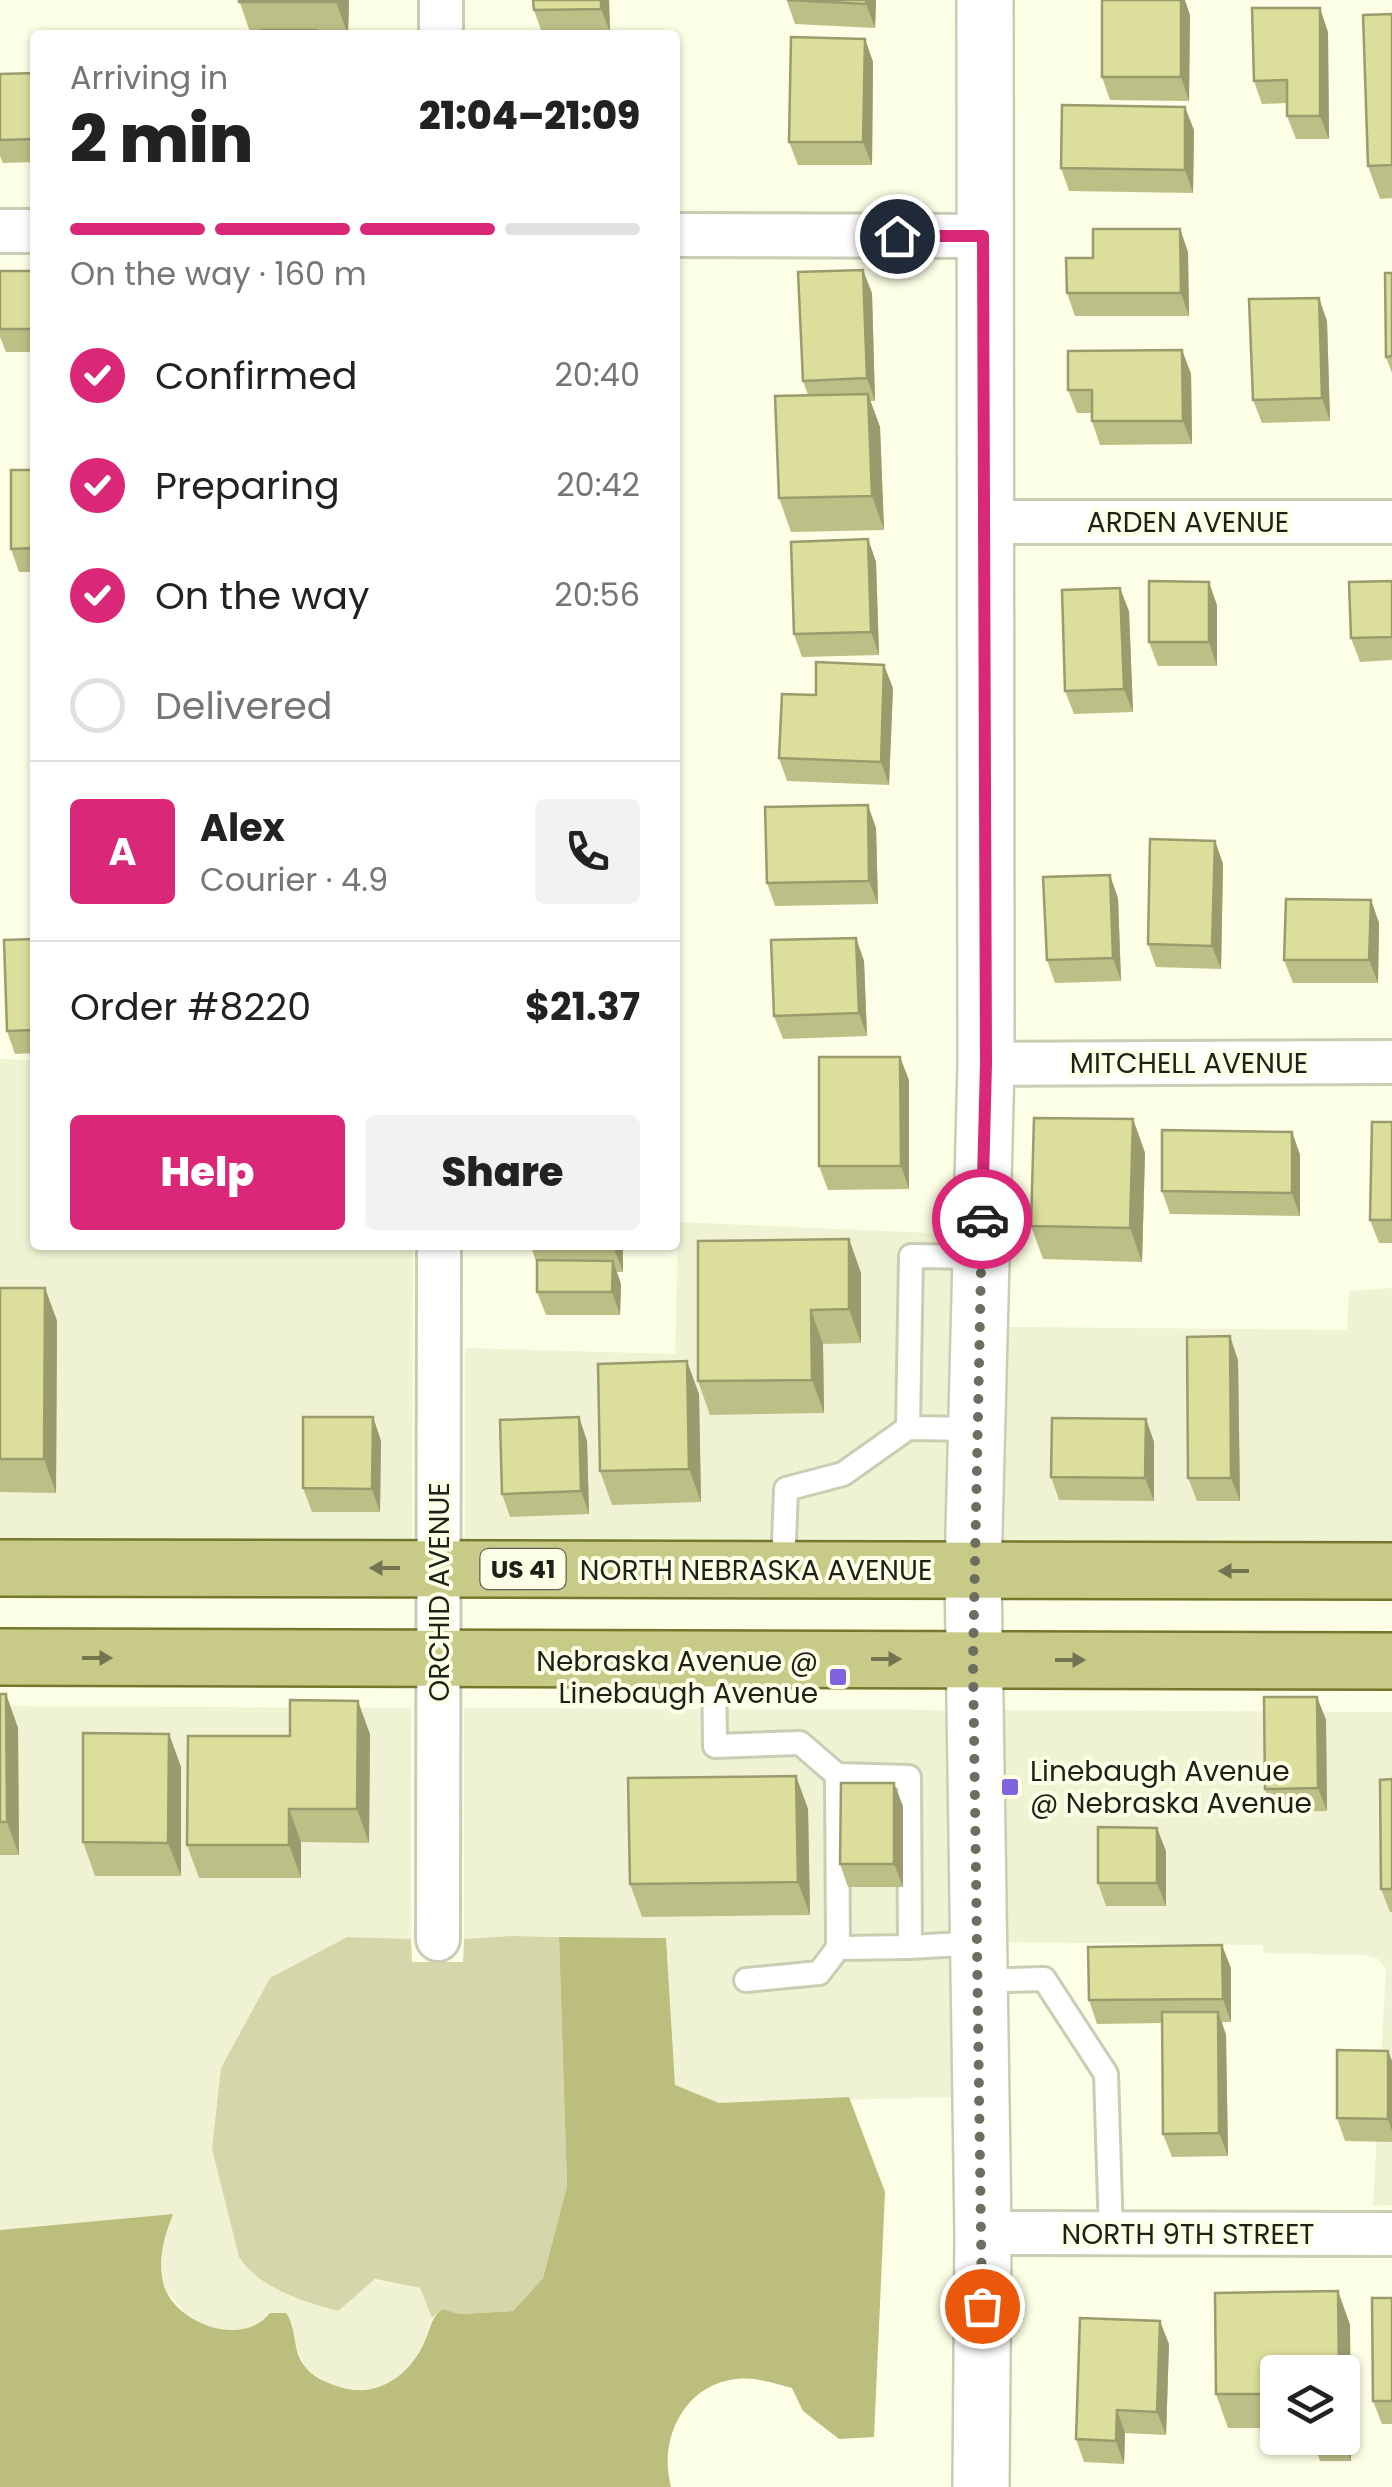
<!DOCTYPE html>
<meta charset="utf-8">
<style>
:root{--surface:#fff;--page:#f2f2f2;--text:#222;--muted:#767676;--line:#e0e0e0;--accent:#db2777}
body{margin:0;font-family:Poppins,sans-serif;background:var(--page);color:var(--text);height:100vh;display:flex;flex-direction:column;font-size:38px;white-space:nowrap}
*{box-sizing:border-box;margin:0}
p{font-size:32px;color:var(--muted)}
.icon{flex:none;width:55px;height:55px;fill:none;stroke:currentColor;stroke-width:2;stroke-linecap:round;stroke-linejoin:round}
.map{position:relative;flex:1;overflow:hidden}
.sheet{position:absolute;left:30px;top:30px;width:650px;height:1220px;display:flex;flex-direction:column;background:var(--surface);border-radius:10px;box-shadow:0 2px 8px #0004}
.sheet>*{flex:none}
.buttons{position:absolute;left:1260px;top:2355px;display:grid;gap:20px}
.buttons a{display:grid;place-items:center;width:100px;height:100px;border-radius:10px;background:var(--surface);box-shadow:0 2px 8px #0004;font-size:50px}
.pin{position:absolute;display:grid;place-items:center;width:85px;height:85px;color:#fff;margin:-42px;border:5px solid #fff;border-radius:50%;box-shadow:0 2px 10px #0007}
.courier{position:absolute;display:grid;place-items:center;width:100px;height:100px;margin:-50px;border:8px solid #db2777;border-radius:50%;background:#fff;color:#222;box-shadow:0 2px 12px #0007}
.overview em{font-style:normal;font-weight:800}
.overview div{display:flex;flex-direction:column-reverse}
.overview{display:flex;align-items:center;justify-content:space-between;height:170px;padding:0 40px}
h1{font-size:65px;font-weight:800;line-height:75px}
.bar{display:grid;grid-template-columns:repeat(4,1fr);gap:15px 10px;align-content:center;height:120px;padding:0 40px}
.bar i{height:12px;border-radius:8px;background:var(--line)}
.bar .current{background:var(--accent)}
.bar p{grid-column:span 4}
.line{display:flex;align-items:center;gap:25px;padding:0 40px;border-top:2px solid var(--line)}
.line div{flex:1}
.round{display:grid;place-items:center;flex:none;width:105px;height:105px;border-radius:10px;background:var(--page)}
ol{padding:0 40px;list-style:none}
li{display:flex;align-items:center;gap:30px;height:110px}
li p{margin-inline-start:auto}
li .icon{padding:10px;border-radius:50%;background:var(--accent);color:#fff;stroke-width:4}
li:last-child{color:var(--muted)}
li i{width:55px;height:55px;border:5px solid var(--line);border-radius:50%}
.action{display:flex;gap:20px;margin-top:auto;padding:20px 40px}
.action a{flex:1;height:115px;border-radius:10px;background:var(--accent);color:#fff;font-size:40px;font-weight:800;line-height:115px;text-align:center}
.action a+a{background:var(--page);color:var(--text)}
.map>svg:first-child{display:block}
</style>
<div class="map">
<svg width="1392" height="2487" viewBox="0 0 1392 2487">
<rect width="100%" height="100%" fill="#fcfee5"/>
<path fill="#f0f3d3" d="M 0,1059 L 35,1060 L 35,1245 L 413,1245 L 412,1546 L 0,1545 Z
M 678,1222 L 955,1234 L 946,1548 L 465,1546 L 465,1348 L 675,1354 Z
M 1392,1288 L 1392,1548 L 999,1548 L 1006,1327 L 1347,1330 L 1349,1291 Z
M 0,1706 L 411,1708 L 411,1939 L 347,1937 L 212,2149 L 239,2257 L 420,2288 L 432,2318 L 425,2342 L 411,2366 L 389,2383 L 362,2394 L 331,2385 L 307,2370 L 293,2342 L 293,2322 L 263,2322 L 241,2333 L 207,2326 L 187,2315 L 163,2287 L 161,2245 L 172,2214 L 0,2230 Z
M 464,1708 L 947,1710 L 955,2097 L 718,2103 L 675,2085 L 666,1938 L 511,1936 L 464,1939 Z
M 1000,1710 L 1392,1712 L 1392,2205 L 1373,2206 L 1386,1969 L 1378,1959 L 1364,1955 L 1263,1953 L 1263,1945 L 1004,1942 Z"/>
<path fill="#d5d7ab" d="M 511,1936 L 559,1937 L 567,2186 L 543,2278 L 513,2311 L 460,2314 L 442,2309 L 432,2318 L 420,2288 L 375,2279 L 338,2311 C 304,2302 259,2288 239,2257 L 212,2149 L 221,2068 L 270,1978 L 347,1937 L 411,1939 L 412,1962 L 463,1962 L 464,1939 Z"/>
<path fill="#bbbe7c" d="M 559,1937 L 666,1938 L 675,2085 L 719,2103 L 849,2097 L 885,2192 L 874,2437 L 839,2439 L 803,2411 L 792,2388 C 774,2383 755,2377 736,2379 C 684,2385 658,2439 671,2487 L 0,2487 L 0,2230 L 173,2214 C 164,2237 158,2257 163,2282 C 171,2321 241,2350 270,2313 L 286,2313 C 297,2328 292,2348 303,2364 C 311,2377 329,2384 343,2388 C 377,2398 410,2375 424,2343 C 431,2329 430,2319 442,2309 L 460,2314 L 513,2311 L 543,2278 L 567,2186 Z"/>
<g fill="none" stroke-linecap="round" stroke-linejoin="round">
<g stroke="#caccb4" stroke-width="28">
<path id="service" d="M 976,1429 L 908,1428 L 911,1256 L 981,1257
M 783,1570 L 786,1489 L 843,1474 L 908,1428
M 714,1659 L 715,1746 L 800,1743 L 837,1775 L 909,1777 L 910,1947 L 978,1943
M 837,1775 L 838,1948 L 910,1947
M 746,1980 L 819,1973 L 838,1948
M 979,1981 L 1044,1979 L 1106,2074 L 1111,2234"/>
</g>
<g stroke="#caccb4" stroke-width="48">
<path id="minor" d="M 441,35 L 441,0
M 0,231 L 35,231
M 675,235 L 983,236
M 985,522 L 1392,522
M 986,1064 L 1392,1062
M 438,1939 L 439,1245
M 983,2233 L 1392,2234"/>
</g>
<g stroke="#caccb4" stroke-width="60">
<path id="tertiary" d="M 981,2487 L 983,2233 L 973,1571 L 986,1064 L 985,0"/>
</g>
<g stroke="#75772c" stroke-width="60">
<path id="primary" d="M 0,1568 L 1392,1571
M 0,1657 L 1392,1661"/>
</g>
<use href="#service" stroke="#fff" stroke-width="22"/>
<use href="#minor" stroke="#fff" stroke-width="42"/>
<use href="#tertiary" stroke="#fff" stroke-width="55"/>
<use href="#primary" stroke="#c8ca88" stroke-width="55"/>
</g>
<path fill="#bdc086" d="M 239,0 L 349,0 L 348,35 L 251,35 Z
M 609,0 L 610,32 L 542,33 L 534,10 Z
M 876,0 L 875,28 L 795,24 L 787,1 Z
M 1392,14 L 1392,198 L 1380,199 L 1368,166 Z
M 1190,15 L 1189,101 L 1110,100 L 1102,77 Z
M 1328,32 L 1329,139 L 1296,139 L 1287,116 L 1287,103 L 1262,104 L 1254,81 Z
M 865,39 L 873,62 L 872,165 L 798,165 L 789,142 Z
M 35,73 L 35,162 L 3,163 L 0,156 L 0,74 Z
M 1194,130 L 1193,193 L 1069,191 L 1061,168 Z
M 1180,229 L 1188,252 L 1189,316 L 1075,316 L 1067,293 L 1093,258 Z
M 0,271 L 35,271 L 35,352 L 6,352 L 0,337 Z
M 1392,273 L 1392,373 L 1386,357 Z
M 872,293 L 875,401 L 870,401 L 880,427 L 884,530 L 791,532 L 779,498 L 808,395 L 803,381 Z
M 1327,321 L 1330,421 L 1262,423 L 1253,400 Z
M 1182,350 L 1191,374 L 1192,444 L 1100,445 L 1092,421 L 1092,413 L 1077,413 L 1068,390 Z
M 35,470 L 35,615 L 33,610 L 34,572 L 19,572 L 11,549 Z
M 868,539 L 876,562 L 879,655 L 802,657 L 794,634 Z
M 1392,581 L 1392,660 L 1360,662 L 1351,638 Z
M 1217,605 L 1217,666 L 1158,666 L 1149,642 Z
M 1129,611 L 1133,712 L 1074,714 L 1065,691 Z
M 893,688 L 889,785 L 787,781 L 779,758 Z
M 876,828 L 878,904 L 775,906 L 767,883 Z
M 1215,841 L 1223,864 L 1221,969 L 1156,967 L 1148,944 Z
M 1118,898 L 1121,981 L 1055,983 L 1047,960 Z
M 1371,900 L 1379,923 L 1378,983 L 1293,983 L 1284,960 Z
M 856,938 L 864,961 L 867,1036 L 783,1039 L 774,1016 Z
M 35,939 L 35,1053 L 15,1054 L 7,1031 Z
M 909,1080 L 909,1189 L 828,1190 L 819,1166 Z
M 1133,1119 L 1145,1153 L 1142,1262 L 1043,1259 L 1031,1226 Z
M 1392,1122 L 1392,1243 L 1379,1243 L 1370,1220 Z
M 1292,1132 L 1300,1155 L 1300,1216 L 1170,1214 L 1162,1191 Z
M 849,1239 L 861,1273 L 861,1343 L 823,1344 L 824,1413 L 710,1415 L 698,1381 Z
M 623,1245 L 623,1272 L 617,1272 L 621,1284 L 620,1315 L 546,1315 L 537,1292 L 537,1264 L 531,1247 Z
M 0,1288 L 45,1288 L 57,1321 L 56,1493 L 0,1492 Z
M 1238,1360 L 1240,1501 L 1197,1501 L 1188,1478 Z
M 699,1394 L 701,1502 L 612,1505 L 600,1471 Z
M 373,1417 L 381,1441 L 380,1512 L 312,1512 L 303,1488 Z
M 579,1417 L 587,1441 L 589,1514 L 510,1517 L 502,1494 Z
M 1146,1419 L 1154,1442 L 1154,1501 L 1059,1500 L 1051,1477 Z
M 0,1694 L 6,1694 L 18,1728 L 19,1855 L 0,1855 Z
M 1317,1697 L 1326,1720 L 1327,1811 L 1273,1812 L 1265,1789 Z
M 169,1734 L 181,1767 L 181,1876 L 95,1876 L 83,1842 Z
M 370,1734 L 369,1843 L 301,1842 L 301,1878 L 199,1878 L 187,1845 L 290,1736 Z
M 796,1776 L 808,1809 L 810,1915 L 642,1917 L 630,1884 Z
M 1392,1779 L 1392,1912 L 1390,1912 L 1381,1889 Z
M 903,1806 L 903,1887 L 848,1887 L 840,1864 Z
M 1166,1851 L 1166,1906 L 1106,1906 L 1098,1883 Z
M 1231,1968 L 1231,2022 L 1222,2022 L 1226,2035 L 1228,2156 L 1172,2157 L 1163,2134 L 1162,2023 L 1097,2024 L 1089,2000 Z
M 1388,2051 L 1392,2061 L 1392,2142 L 1345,2141 L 1337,2118 Z
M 1338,2291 L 1350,2325 L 1351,2461 L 1320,2461 L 1312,2438 L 1342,2438 L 1342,2372 L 1278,2372 L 1278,2428 L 1228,2428 L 1216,2394 Z
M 1392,2298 L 1392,2424 L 1382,2424 L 1373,2401 Z
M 1169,2344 L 1166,2435 L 1125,2433 L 1124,2464 L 1084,2462 L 1076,2439 Z"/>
<path fill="#9a9c6d" d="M 336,0 L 349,0 L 348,35 L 336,2 Z
M 601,0 L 609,0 L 610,32 L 601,9 Z
M 866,0 L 876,0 L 875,28 L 866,4 Z
M 1181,0 L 1185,0 L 1190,15 L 1189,101 L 1181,77 Z
M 1320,8 L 1328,32 L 1329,139 L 1320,116 Z
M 865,39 L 873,62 L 872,165 L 863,142 Z
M 1185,107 L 1194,130 L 1193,193 L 1185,170 Z
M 1180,229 L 1188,252 L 1189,316 L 1181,293 Z
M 863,270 L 872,293 L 875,401 L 867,378 Z
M 1319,298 L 1327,321 L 1330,421 L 1322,398 Z
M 1182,350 L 1191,374 L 1192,444 L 1183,421 Z
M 868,394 L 880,427 L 884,530 L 872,496 Z
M 868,539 L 876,562 L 879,655 L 871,632 Z
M 1209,582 L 1217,605 L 1217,666 L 1209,642 Z
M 1120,588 L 1129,611 L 1133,712 L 1124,689 Z
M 884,665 L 893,688 L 889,785 L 881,762 Z
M 868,805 L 876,828 L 878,904 L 869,881 Z
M 1215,841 L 1223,864 L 1221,969 L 1212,946 Z
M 1110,875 L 1118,898 L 1121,981 L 1113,958 Z
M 1371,900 L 1379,923 L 1378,983 L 1369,960 Z
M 856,938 L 864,961 L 867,1036 L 859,1013 Z
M 900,1057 L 909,1080 L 909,1189 L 901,1166 Z
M 1133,1119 L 1145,1153 L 1142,1262 L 1130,1228 Z
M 1292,1132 L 1300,1155 L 1300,1216 L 1292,1193 Z
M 849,1239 L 861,1273 L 861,1343 L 849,1309 Z
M 614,1245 L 623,1245 L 623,1272 L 614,1249 Z
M 613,1261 L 621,1284 L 620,1315 L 612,1292 Z
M 45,1288 L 57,1321 L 56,1493 L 44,1459 Z
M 811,1310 L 823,1344 L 824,1413 L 812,1380 Z
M 1230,1336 L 1238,1360 L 1240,1501 L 1231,1478 Z
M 687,1361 L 699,1394 L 701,1502 L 689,1469 Z
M 373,1417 L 381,1441 L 380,1512 L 372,1489 Z
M 579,1417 L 587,1441 L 589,1514 L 581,1491 Z
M 1146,1419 L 1154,1442 L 1154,1501 L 1145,1478 Z
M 6,1694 L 18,1728 L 19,1855 L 7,1822 Z
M 1317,1697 L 1326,1720 L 1327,1811 L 1318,1788 Z
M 358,1701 L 370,1734 L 369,1843 L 357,1809 Z
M 169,1734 L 181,1767 L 181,1876 L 168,1843 Z
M 796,1776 L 808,1809 L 810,1915 L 798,1882 Z
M 894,1783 L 903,1806 L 903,1887 L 894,1864 Z
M 289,1809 L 301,1842 L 301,1878 L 289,1845 Z
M 1157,1828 L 1166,1851 L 1166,1906 L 1157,1883 Z
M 1222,1945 L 1231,1968 L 1231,2022 L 1223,1999 Z
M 1218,2012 L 1226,2035 L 1228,2156 L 1219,2133 Z
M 1388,2051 L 1392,2061 L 1392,2131 L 1388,2119 Z
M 1338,2291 L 1350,2325 L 1351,2461 L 1342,2436 L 1342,2372 L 1339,2372 Z
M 1160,2321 L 1169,2344 L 1166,2435 L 1157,2412 Z
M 1117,2410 L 1125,2433 L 1124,2464 L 1116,2441 Z"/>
<path fill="#dcdf9c" stroke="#9a9c6d" stroke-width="2.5" d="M 239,0 L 336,0 L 336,2 L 239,2 Z
M 533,0 L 601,0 L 601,9 L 534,10 Z
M 787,0 L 866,0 L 866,4 Z
M 1102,0 L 1181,0 L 1181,77 L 1102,77 Z
M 1252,8 L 1320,8 L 1320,116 L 1287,116 L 1287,80 L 1254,81 Z
M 1392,14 L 1392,165 L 1368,166 L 1363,15 Z
M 261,30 L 316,30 L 316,35 L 261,35 Z
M 791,37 L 865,39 L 863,142 L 789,142 Z
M 35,73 L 35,139 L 0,140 L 0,74 Z
M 1062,105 L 1185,107 L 1185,170 L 1061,168 Z
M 1093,229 L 1180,229 L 1181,293 L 1067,293 L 1066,258 L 1093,258 Z
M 863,270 L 867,378 L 803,381 L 798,272 Z
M 0,271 L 35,271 L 35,329 L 0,329 Z
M 1385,273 L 1392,273 L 1392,356 L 1386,357 Z
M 1319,298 L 1322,398 L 1253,400 L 1249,299 Z
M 1182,350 L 1183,421 L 1092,421 L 1092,390 L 1068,390 L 1068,351 Z
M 868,394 L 872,496 L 779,498 L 775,396 Z
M 11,470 L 35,470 L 35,548 L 11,549 Z
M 868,539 L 871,632 L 794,634 L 791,542 Z
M 34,571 L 35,571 L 35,610 L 33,610 Z
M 1149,581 L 1209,582 L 1209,642 L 1149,642 Z
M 1392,581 L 1392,637 L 1351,638 L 1349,582 Z
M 1120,588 L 1124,689 L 1065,691 L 1062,590 Z
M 816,662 L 884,665 L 881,762 L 779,758 L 782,694 L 816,695 Z
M 868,805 L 869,881 L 767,883 L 765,807 Z
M 1150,839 L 1215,841 L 1212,946 L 1148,944 Z
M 1110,875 L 1113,958 L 1047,960 L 1043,877 Z
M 1286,899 L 1371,900 L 1369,960 L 1284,960 Z
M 856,938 L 859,1013 L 774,1016 L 771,940 Z
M 35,939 L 35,1030 L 7,1031 L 4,940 Z
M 819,1057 L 900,1057 L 901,1166 L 819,1166 Z
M 1034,1118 L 1133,1119 L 1130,1228 L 1031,1226 Z
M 1372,1122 L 1392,1122 L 1392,1220 L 1370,1220 Z
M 1162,1130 L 1292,1132 L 1292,1193 L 1162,1191 Z
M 849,1239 L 849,1309 L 811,1310 L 812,1380 L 698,1381 L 698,1241 Z
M 531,1245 L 614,1245 L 614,1249 L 531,1247 Z
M 537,1260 L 613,1261 L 612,1292 L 537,1292 Z
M 0,1288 L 45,1288 L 44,1459 L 0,1459 Z
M 1230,1336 L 1231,1478 L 1188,1478 L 1187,1337 Z
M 687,1361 L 689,1469 L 600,1471 L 598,1364 Z
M 303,1417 L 373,1417 L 372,1489 L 303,1488 Z
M 579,1417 L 581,1491 L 502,1494 L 500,1420 Z
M 1052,1418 L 1146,1419 L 1145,1478 L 1051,1477 Z
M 0,1694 L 6,1694 L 7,1822 L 0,1822 Z
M 1264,1697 L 1317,1697 L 1318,1788 L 1265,1789 Z
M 290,1700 L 358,1701 L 357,1809 L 289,1809 L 289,1845 L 187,1845 L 188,1736 L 290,1736 Z
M 83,1733 L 169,1734 L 168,1843 L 83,1842 Z
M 796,1776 L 798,1882 L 630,1884 L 628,1778 Z
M 1392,1779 L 1392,1889 L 1381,1889 L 1380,1780 Z
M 841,1783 L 894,1783 L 894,1864 L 840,1864 Z
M 1098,1827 L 1157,1828 L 1157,1883 L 1098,1883 Z
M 1222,1945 L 1223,1999 L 1089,2000 L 1088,1947 Z
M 1162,2012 L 1218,2012 L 1219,2133 L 1163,2134 Z
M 1337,2050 L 1388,2051 L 1388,2119 L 1337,2118 Z
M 1338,2291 L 1339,2372 L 1278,2372 L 1278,2394 L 1216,2394 L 1215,2293 Z
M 1372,2298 L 1392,2298 L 1392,2401 L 1373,2401 Z
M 1080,2318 L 1160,2321 L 1157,2412 L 1117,2410 L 1116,2441 L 1076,2439 Z"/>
<defs><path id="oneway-solid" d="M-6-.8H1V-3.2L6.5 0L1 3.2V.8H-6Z" transform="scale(2.5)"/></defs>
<g fill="#747550">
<use href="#oneway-solid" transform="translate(385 1568) rotate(180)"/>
<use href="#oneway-solid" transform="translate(1234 1571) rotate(180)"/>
<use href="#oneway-solid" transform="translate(97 1658)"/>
<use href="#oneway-solid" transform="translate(886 1659)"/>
<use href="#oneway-solid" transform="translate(1070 1660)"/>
</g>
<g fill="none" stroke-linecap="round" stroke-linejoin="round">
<path stroke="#6c6e5f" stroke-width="10" stroke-dasharray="0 18" d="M 982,1219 L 973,1660 L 982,2306"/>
<path stroke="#db2777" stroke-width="12" d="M 897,236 L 983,236 L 986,1064 L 982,1219"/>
</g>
<g fill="#8063de" stroke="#fcfee5" stroke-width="4">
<rect x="828" y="1667" width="20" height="20" rx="5"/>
<rect x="1000" y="1777" width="20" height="20" rx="5"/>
</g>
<g text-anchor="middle" stroke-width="8" stroke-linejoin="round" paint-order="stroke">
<rect fill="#fcfee5" stroke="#616355" stroke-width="2.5" x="480.5" y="1549" width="85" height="40" rx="8"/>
<g font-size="25" font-weight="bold" fill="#1f2017">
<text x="523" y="1578">US 41</text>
</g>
<g font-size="28" fill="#1f2017" stroke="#fcfee5">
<text x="1188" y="532">ARDEN AVENUE</text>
<text x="1189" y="1073">MITCHELL AVENUE</text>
<text x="756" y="1580">NORTH NEBRASKA AVENUE</text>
<text transform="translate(439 1592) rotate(-90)" y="10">ORCHID AVENUE</text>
<text x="1188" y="2244">NORTH 9TH STREET</text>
</g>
<g font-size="28" fill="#1f2017" stroke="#fcfee5" text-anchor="end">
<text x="818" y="1671">Nebraska Avenue @<tspan x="818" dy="32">Linebaugh Avenue</tspan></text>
<text x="1030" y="1781" text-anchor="start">Linebaugh Avenue<tspan x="1030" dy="32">@ Nebraska Avenue</tspan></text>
</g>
</g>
</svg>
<div class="buttons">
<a><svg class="icon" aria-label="layers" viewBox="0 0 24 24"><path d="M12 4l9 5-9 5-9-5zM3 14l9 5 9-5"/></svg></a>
</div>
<div class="pin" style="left:982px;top:2306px;background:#ea580c"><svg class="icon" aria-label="bag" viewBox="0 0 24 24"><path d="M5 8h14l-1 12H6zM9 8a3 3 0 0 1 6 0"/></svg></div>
<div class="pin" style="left:897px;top:236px;background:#1f2937"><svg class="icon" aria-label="home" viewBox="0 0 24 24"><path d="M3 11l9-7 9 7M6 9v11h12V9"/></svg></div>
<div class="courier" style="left:982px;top:1219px"><svg class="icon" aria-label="car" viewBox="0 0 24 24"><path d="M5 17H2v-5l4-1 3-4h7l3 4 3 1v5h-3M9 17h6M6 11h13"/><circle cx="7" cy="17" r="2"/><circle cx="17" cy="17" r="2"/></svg></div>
<section class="sheet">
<div class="overview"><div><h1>2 min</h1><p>Arriving in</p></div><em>21:04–21:09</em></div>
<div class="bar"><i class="current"></i><i class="current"></i><i class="current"></i><i></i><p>On the way · 160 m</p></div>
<ol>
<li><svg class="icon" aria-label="check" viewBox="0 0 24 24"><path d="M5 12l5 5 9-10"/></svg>Confirmed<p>20:40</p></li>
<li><svg class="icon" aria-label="check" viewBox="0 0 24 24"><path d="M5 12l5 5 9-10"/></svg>Preparing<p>20:42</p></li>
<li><svg class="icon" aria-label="check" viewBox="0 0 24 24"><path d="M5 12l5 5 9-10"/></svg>On the way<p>20:56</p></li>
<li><i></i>Delivered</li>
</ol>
<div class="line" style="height:180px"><b class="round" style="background:var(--accent);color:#fff">A</b><div><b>Alex</b><p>Courier · 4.9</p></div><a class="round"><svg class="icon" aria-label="phone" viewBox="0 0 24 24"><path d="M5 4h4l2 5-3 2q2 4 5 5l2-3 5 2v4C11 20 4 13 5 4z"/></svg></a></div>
<div class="line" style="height:130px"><div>Order #8220</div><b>$21.37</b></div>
<div class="action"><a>Help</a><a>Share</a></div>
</section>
</div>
